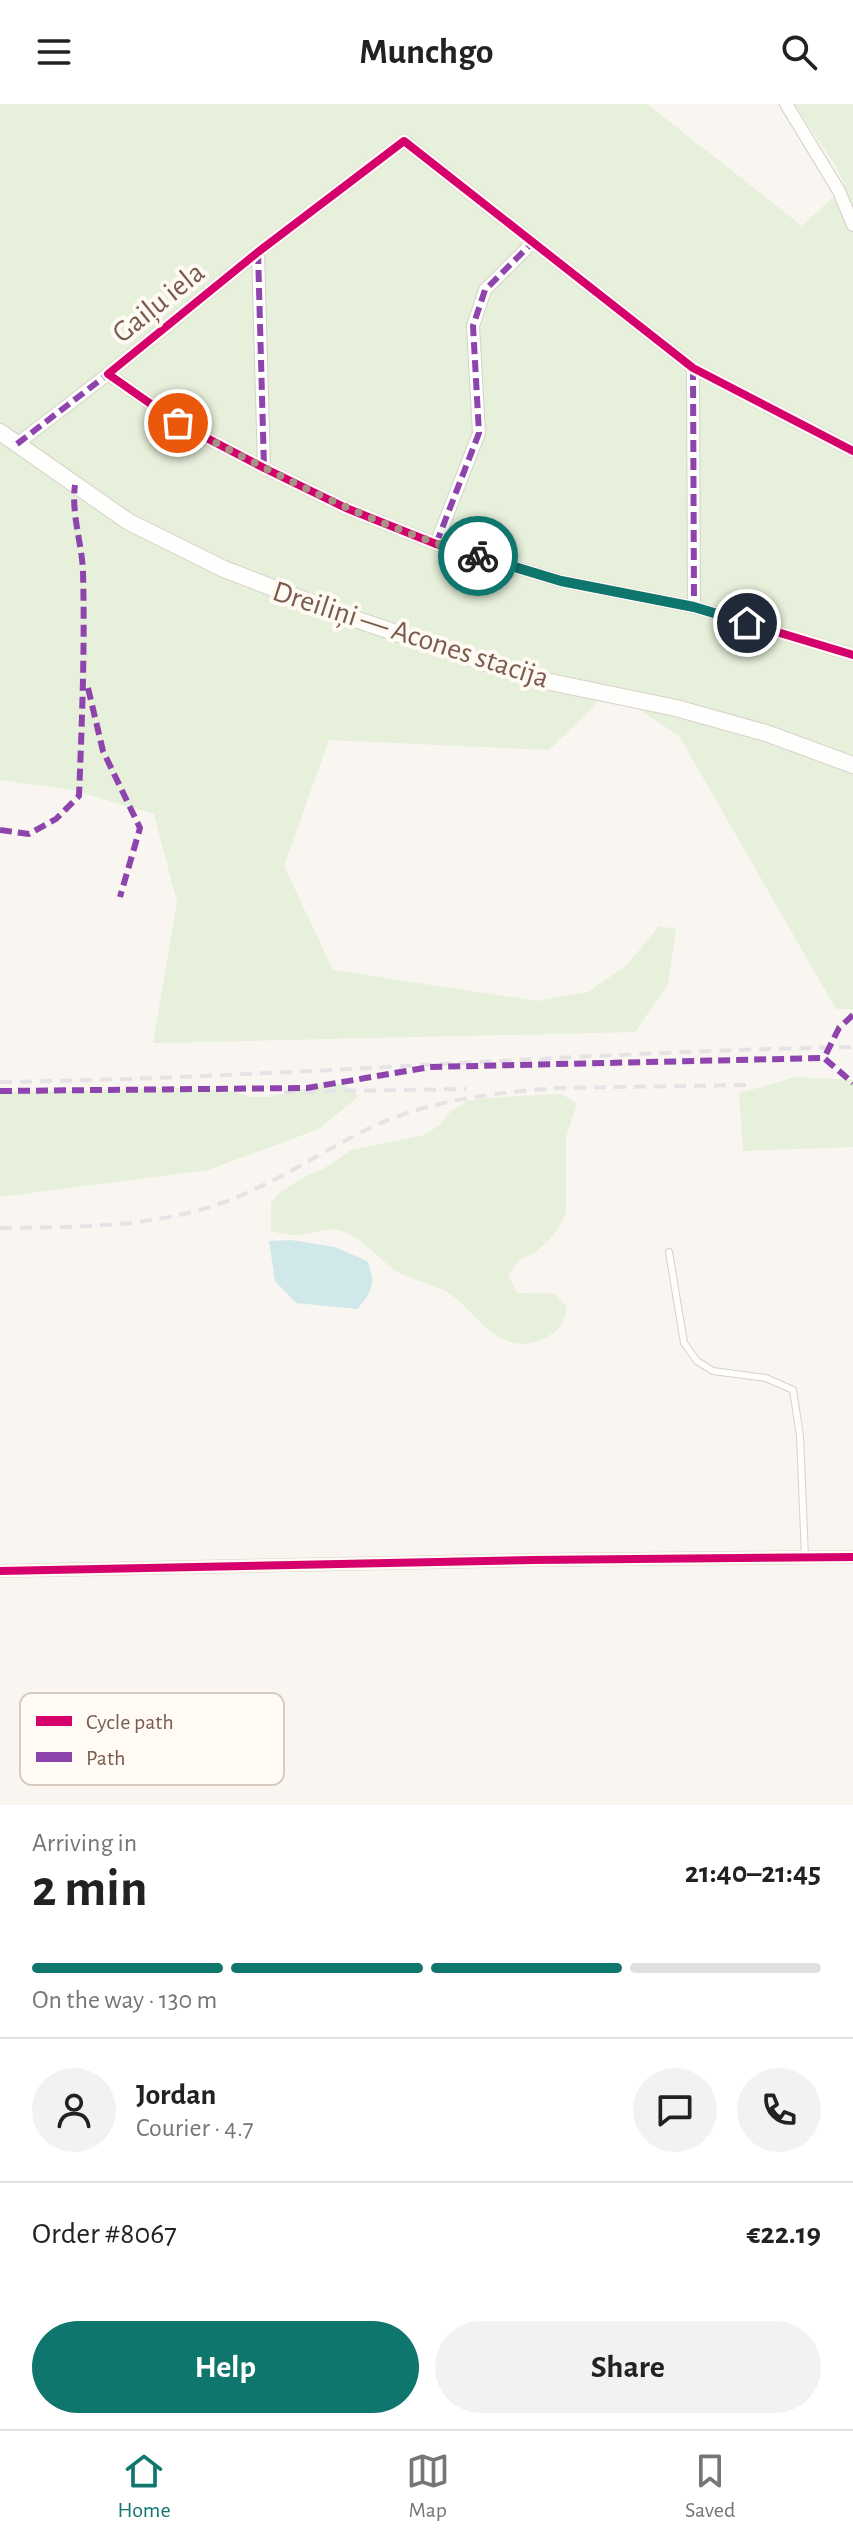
<!DOCTYPE html>
<meta charset="utf-8">
<style>
:root{--surface:#fff;--page:#f2f2f2;--text:#222;--muted:#767676;--line:#e0e0e0;--accent:#0f766e}
body{margin:0;font-family:"Alegreya Sans",sans-serif;background:var(--page);color:var(--text);height:100vh;display:flex;flex-direction:column;font-size:30px;white-space:nowrap}
*{box-sizing:border-box;margin:0}
p{font-size:26px;color:var(--muted)}
.icon{flex:none;width:44px;height:44px;fill:none;stroke:currentColor;stroke-width:2;stroke-linecap:round;stroke-linejoin:round}
.map{position:relative;height:1701px;overflow:hidden}
.drawer{display:flex;flex-direction:column;background:var(--surface);flex:1}
.drawer>*{flex:none}
.pin{position:absolute;display:grid;place-items:center;width:68px;height:68px;color:#fff;margin:-34px;border:4px solid #fff;border-radius:50%;box-shadow:0 2px 8px #0007}
.courier{position:absolute;display:grid;place-items:center;width:80px;height:80px;margin:-40px;border:6px solid #0f766e;border-radius:50%;background:#fff;color:#222;box-shadow:0 2px 10px #0007}
.headline em{font-style:normal;font-weight:700}
.headline div{display:flex;flex-direction:column-reverse}
.headline{display:flex;align-items:center;justify-content:space-between;height:136px;padding:0 32px}
h1{font-size:52px;font-weight:700;line-height:60px}
.bar{display:grid;grid-template-columns:repeat(4,1fr);gap:12px 8px;align-content:center;height:96px;padding:0 32px}
.bar i{height:10px;border-radius:6px;background:var(--line)}
.bar .active{background:var(--accent)}
.bar p{grid-column:span 4}
.line{display:flex;align-items:center;gap:20px;padding:0 32px;border-top:2px solid var(--line)}
.line div{flex:1}
.round{display:grid;place-items:center;flex:none;width:84px;height:84px;border-radius:42px;background:var(--page)}
.primary-button{display:flex;gap:16px;margin-top:auto;padding:16px 32px}
.primary-button a{flex:1;height:92px;border-radius:48px;background:var(--accent);color:#fff;font-size:32px;font-weight:700;line-height:92px;text-align:center}
.primary-button a+a{background:var(--page);color:var(--text)}
header{display:flex;justify-content:space-between;align-items:center;height:104px;padding:0 32px;background:var(--surface);font-size:36px;font-weight:700}
.tabs{display:flex;justify-content:space-around;align-items:center;height:112px;border-top:2px solid var(--line);background:var(--surface);font-size:22px;color:var(--muted)}
.tabs a{display:grid;justify-items:center;gap:4px}
.tabs .active{color:var(--accent)}
.map>svg:first-child{display:block}
</style>
<header><svg class="icon" aria-label="menu" viewBox="0 0 24 24"><path d="M4 6h16M4 12h16M4 18h16"/></svg>Munchgo<svg class="icon" aria-label="search" viewBox="0 0 24 24"><circle cx="10" cy="10" r="6"/><path d="M15 15l6 6"/></svg></header>
<div class="map">
<svg width="853" height="1701" viewBox="0 0 853 1701">
<rect width="100%" height="100%" fill="#f9f5f0"/>
<path fill="#e7f0db" d="M 0,0 L 647,0 L 802,122 L 845,82 L 835,61 L 794,0 L 853,0 L 853,905 L 836,905 L 679,632 L 610,586 L 549,646 L 329,636 L 284,762 L 333,866 L 537,897 L 588,888 L 627,861 L 659,822 L 676,825 L 668,880 L 635,928 L 153,939 L 177,798 L 154,710 L 73,686 L 0,676 Z
M 796,973 L 853,976 L 853,1043 L 743,1047 L 739,989 Z
M 324,980 L 343,980 L 359,992 L 319,1025 L 208,1066 L 0,1093 L 0,988 L 175,984 L 233,987 L 251,993 L 270,993 Z
M 562,990 L 577,1000 L 566,1033 L 566,1109 L 558,1125 L 547,1138 L 534,1149 L 519,1156 L 508,1171 L 517,1189 L 554,1190 L 567,1203 C 564,1219 559,1228 543,1235 C 500,1254 479,1211 450,1190 C 433,1178 410,1177 393,1165 C 376,1152 365,1136 344,1128 C 328,1122 318,1129 302,1131 C 291,1132 281,1130 271,1127 L 271,1099 L 280,1088 L 306,1072 L 322,1066 L 351,1046 L 424,1031 L 440,1021 L 451,1007 L 467,997 L 485,994 Z"/>
<path fill="#d0e8ea" d="M 291,1136 L 335,1143 L 367,1157 C 377,1179 372,1188 357,1205 L 296,1199 L 275,1177 L 269,1137 Z"/>
<g fill="none" stroke-linecap="round" stroke-linejoin="round">
<g stroke="#d7d1cb" stroke-width="8">
<path id="lane" d="M 669,1148 L 684,1239 L 697,1257 L 713,1267 L 766,1274 L 793,1286 L 800,1332 L 805,1453"/>
</g>
<g stroke="#d7d1cb" stroke-width="14">
<path id="street" d="M 786,0 L 839,87 L 853,121
M 258,148 L 264,364
M 693,264 L 694,503
M 17,340 L 108,270
M 853,347 L 693,264 L 404,37 L 258,148 L 108,270 L 178,319 L 264,364 L 346,404 L 436,440 L 561,477 L 694,503 L 853,551
M 436,440 L 479,329 L 473,222 L 485,186 L 533,138
M 0,1467 L 533,1456 L 853,1453"/>
</g>
<g stroke="#d9d2cb" stroke-width="18">
<path id="secondary" d="M 0,328 L 129,418 L 224,465 L 340,510 L 531,574 L 676,604 L 766,629 L 853,661"/>
</g>
<use href="#lane" stroke="#fefefd" stroke-width="6"/>
<use href="#street" stroke="#fefefd" stroke-width="12"/>
<use href="#secondary" stroke="#fefefd" stroke-width="16"/>
<path stroke="#e6e3e7" stroke-width="4" stroke-dasharray="12 8" stroke-linecap="butt" d="M 0,978 C 285,974 568,948 853,943
M 554,984 L 746,981
M 284,988 L 466,985
M 0,1124 C 73,1123 147,1124 216,1101 C 273,1082 321,1047 374,1022 C 434,995 498,988 563,984"/>
<path stroke="#8e44ad" stroke-width="6" stroke-dasharray="12 6" stroke-linecap="butt" d="M 258,148 L 264,364
M 693,264 L 694,503
M 17,340 L 108,270
M 436,440 L 479,329 L 473,222 L 485,186 L 533,138
M 88,584 L 103,647 L 140,724 L 120,793
M 0,726 L 29,730 L 56,715 L 79,692 C 82,617 85,543 83,468 C 82,439 71,410 75,381
M 853,911 L 839,924 L 824,954 L 853,979
M 0,987 L 307,984 L 430,963 L 824,954"/>
<g stroke="#fffaf3" stroke-width="13">
<path id="cycleway" d="M 853,347 L 693,264 L 404,37 L 258,148 L 108,270 L 178,319 L 264,364 L 346,404 L 436,440 L 561,477 L 694,503 L 853,551
M 0,1467 L 533,1456 L 853,1453"/>
</g>
<use href="#cycleway" stroke="#d6006c" stroke-width="8"/>
</g>
<g fill="none" stroke-linecap="round" stroke-linejoin="round">
<path stroke="#a69286" stroke-width="8" stroke-dasharray="0 14.4" d="M 178,319 C 276,370 372,422 478,452"/>
<path stroke="#0f766e" stroke-width="10" d="M 478,452 L 561,477 L 694,503 L 747,519"/>
</g>
<g text-anchor="middle" stroke-width="8" stroke-linejoin="round" paint-order="stroke">
<g font-size="30" fill="#7a5c4d" stroke="#fffaf3">
<text transform="translate(158 198) rotate(-39)" y="10">Gaiļu iela</text>
<text transform="translate(411 530) rotate(18)" y="10">Dreiliņi — Acones stacija</text>
</g>
</g>
<rect x="20" y="1589" width="264" height="92" rx="12" fill="#fffaf3" stroke="#d7cbc1" stroke-width="2"/>
<rect x="36" y="1612" width="36" height="10" fill="#d6006c"/>
<rect x="36" y="1648" width="36" height="10" fill="#8e44ad"/>
<g font-size="22" fill="#7a5c4d">
<text x="86" y="1625">Cycle path</text>
<text x="86" y="1661">Path</text>
</g>
</svg>
<div class="pin" style="left:178px;top:319px;background:#ea580c"><svg class="icon" aria-label="bag" viewBox="0 0 24 24"><path d="M5 8h14l-1 12H6zM9 8a3 3 0 0 1 6 0"/></svg></div>
<div class="pin" style="left:747px;top:519px;background:#1f2937"><svg class="icon" aria-label="home" viewBox="0 0 24 24"><path d="M3 11l9-7 9 7M6 9v11h12V9"/></svg></div>
<div class="courier" style="left:478px;top:452px"><svg class="icon" aria-label="bike" viewBox="0 0 24 24"><circle cx="6" cy="16" r="4"/><circle cx="18" cy="16" r="4"/><path d="M6 16l4-8h5l3 8M10 8l3 8H6M13 5h3"/></svg></div>
</div>
<section class="drawer">
<div class="headline"><div><h1>2 min</h1><p>Arriving in</p></div><em>21:40–21:45</em></div>
<div class="bar"><i class="active"></i><i class="active"></i><i class="active"></i><i></i><p>On the way · 130 m</p></div>
<div class="line" style="height:144px"><a class="round"><svg class="icon" aria-label="person" viewBox="0 0 24 24"><circle cx="12" cy="8" r="4"/><path d="M4 21q1-7 8-7t8 7"/></svg></a><div><b>Jordan</b><p>Courier · 4.7</p></div><a class="round"><svg class="icon" aria-label="chat" viewBox="0 0 24 24"><path d="M4 5h16v11H9l-5 4z"/></svg></a><a class="round"><svg class="icon" aria-label="phone" viewBox="0 0 24 24"><path d="M5 4h4l2 5-3 2q2 4 5 5l2-3 5 2v4C11 20 4 13 5 4z"/></svg></a></div>
<div class="line" style="height:104px"><div>Order #8067</div><b>€22.19</b></div>
<div class="primary-button"><a>Help</a><a>Share</a></div>
</section>
<nav class="tabs">
<a class="active"><svg class="icon" aria-label="home" viewBox="0 0 24 24"><path d="M3 11l9-7 9 7M6 9v11h12V9"/></svg>Home</a>
<a><svg class="icon" aria-label="map" viewBox="0 0 24 24"><path d="M3 6l6-2 6 2 6-2v14l-6 2-6-2-6 2zM9 4v14M15 6v14"/></svg>Map</a>
<a><svg class="icon" aria-label="saved" viewBox="0 0 24 24"><path d="M7 4h10v16l-5-4-5 4z"/></svg>Saved</a>
</nav>
